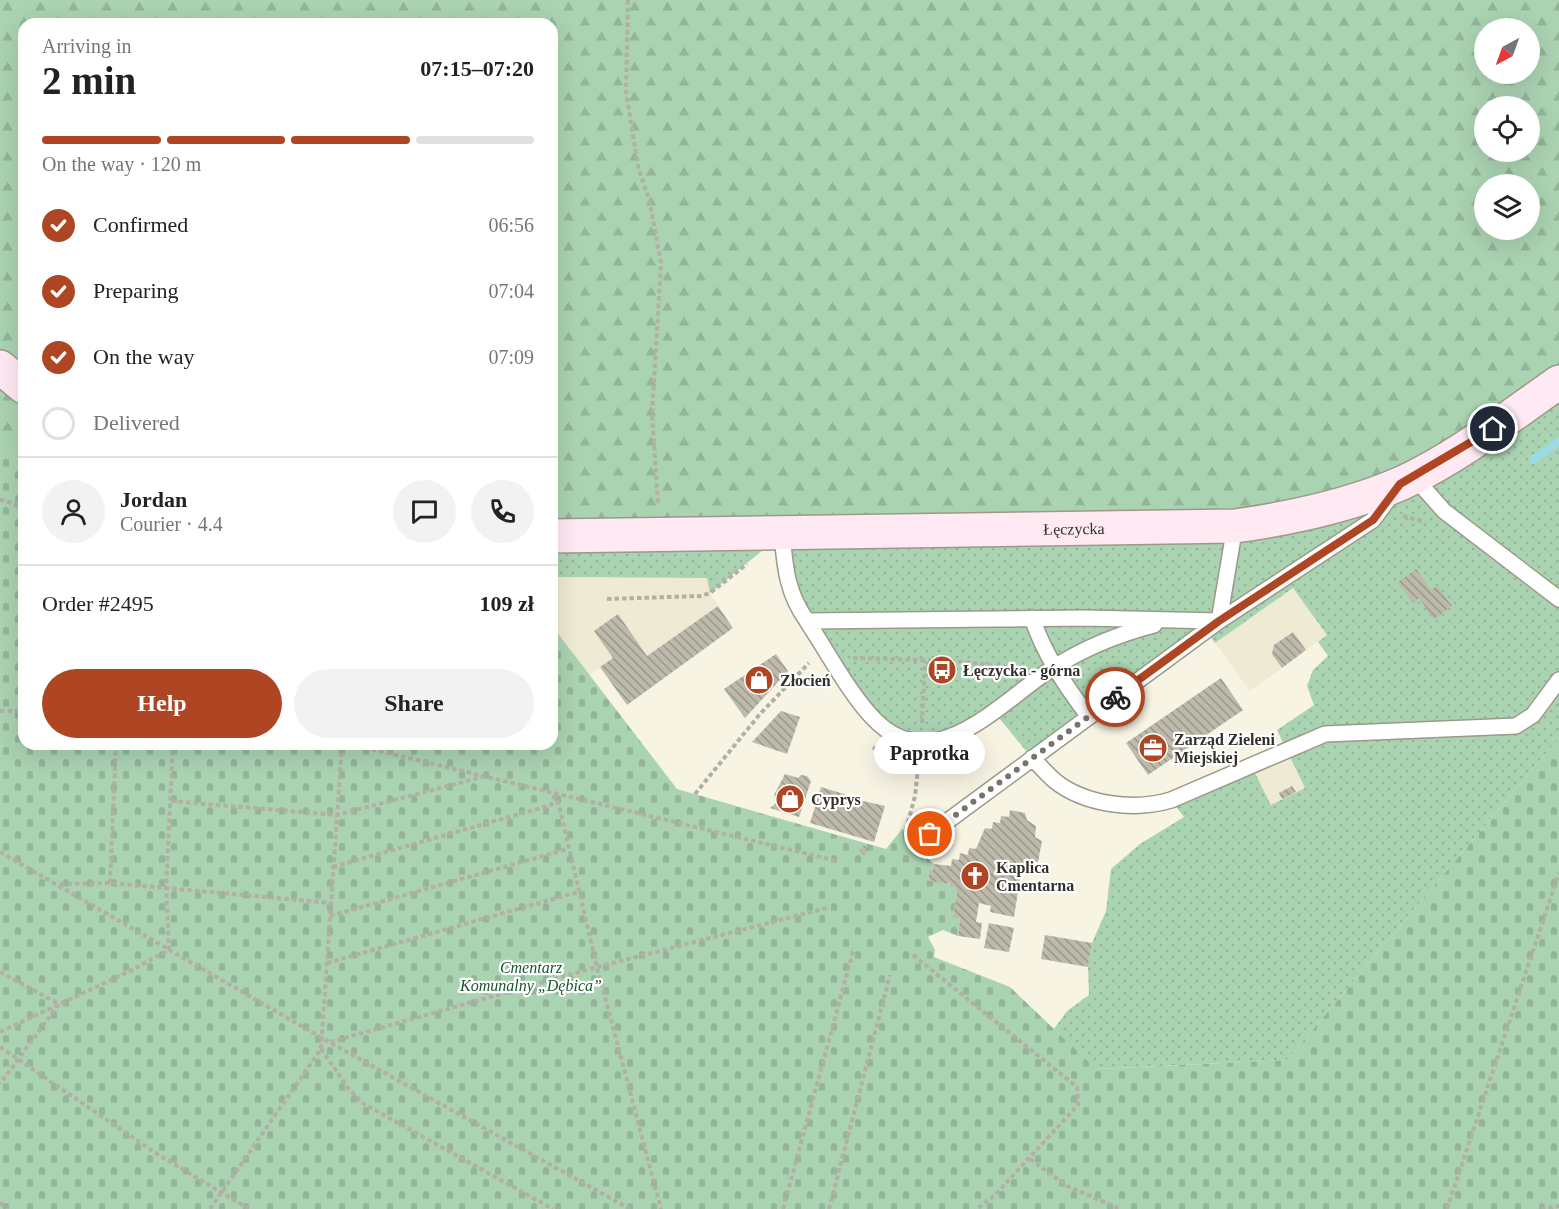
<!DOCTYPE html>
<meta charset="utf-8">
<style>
:root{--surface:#fff;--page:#f2f2f2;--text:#222;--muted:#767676;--line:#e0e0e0;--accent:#ae4624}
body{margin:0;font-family:"Times New Roman",serif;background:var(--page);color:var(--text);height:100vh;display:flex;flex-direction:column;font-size:22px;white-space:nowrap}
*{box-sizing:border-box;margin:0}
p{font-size:20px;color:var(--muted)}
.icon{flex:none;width:33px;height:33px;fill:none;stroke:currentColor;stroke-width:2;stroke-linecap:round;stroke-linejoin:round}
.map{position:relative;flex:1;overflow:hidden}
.side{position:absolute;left:18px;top:18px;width:540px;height:732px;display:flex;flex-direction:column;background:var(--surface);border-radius:18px;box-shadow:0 6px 24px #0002}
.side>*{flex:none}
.needle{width:39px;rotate:221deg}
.tools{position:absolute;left:1474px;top:18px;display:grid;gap:12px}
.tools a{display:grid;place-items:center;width:66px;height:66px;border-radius:50%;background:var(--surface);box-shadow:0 6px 24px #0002;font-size:30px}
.pin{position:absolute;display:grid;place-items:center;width:51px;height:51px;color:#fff;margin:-26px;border:3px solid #fff;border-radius:50%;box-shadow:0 2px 6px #0007}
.courier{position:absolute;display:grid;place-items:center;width:60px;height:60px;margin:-30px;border:4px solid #ae4624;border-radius:50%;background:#fff;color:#222;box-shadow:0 2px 8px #0007}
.bubble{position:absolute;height:42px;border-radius:21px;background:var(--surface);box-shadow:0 6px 24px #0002;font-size:20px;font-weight:800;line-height:42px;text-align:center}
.overview em{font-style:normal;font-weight:800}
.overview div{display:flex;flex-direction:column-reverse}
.overview{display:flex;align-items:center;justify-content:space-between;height:102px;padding:0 24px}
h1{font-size:39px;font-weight:800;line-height:45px}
.bar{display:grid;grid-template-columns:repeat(4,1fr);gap:9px 6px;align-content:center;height:72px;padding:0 24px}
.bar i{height:8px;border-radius:4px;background:var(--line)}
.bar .current{background:var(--accent)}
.bar p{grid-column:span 4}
.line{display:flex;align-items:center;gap:15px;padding:0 24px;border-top:2px solid var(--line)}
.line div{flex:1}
.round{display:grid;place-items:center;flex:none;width:63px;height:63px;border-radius:32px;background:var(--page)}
ol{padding:0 24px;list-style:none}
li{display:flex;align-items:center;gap:18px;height:66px}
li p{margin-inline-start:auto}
li .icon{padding:6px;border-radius:50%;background:var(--accent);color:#fff;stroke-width:4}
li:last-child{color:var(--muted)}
li i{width:33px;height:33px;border:3px solid var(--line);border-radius:50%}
.cta{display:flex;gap:12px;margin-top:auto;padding:12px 24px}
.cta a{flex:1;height:69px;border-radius:36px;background:var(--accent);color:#fff;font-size:24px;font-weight:800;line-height:69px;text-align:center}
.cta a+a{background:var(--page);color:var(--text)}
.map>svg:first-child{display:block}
</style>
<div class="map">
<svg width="1559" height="1209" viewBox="0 0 1559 1209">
<defs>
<pattern id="grass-dots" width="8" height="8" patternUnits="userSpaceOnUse" patternTransform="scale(1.5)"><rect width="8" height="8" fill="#aad3b2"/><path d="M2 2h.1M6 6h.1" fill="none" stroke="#93b599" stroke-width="1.8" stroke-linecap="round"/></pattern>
<pattern id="forest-firs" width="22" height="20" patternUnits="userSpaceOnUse" patternTransform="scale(1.5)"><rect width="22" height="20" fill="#aad3b2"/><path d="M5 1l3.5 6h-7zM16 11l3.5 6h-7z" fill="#93b599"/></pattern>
<pattern id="cemetery-stones" width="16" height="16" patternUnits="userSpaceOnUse" patternTransform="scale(1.5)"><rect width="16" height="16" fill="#aad3b2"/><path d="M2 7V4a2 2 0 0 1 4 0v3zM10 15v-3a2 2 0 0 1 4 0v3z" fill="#93b599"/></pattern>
<pattern id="building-back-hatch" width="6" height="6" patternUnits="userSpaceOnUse" patternTransform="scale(1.5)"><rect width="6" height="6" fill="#bdbaab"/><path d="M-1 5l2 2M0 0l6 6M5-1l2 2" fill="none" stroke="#9a988b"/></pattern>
</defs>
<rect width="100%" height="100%" fill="#f7f4e4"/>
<path fill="#efead3" d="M 552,577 L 707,578 L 710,593 L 718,606 L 647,656 L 637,642 L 589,675 L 552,626 Z
M 1293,588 L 1327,635 L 1250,691 L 1215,643 Z
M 1287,751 L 1305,788 L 1271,805 L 1252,767 Z"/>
<path fill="url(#grass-dots)" d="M 1559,395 L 1559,738 L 1287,1060 L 1095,1069 L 1054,1029 L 1067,1011 L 1089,995 L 1088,967 L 1092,943 L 1106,911 L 1111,869 L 1140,844 L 1184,817 L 1171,800 L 1252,767 L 1271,805 L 1305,788 L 1277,730 L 1314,705 L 1307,686 L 1313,670 L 1328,656 L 1318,642 L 1327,635 L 1293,588 L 1215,643 L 1206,631 L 1032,758 L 994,712 L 936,741 L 887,730 L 807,621 L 783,544 L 1196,540 Z
M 768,546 L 710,593 L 707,578 L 552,577 L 552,547 Z"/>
<path fill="url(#forest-firs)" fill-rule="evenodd" d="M 0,0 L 1559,0 L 1559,366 L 1509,402 L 1404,467 L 1334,494 L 1280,507 L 783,522 L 552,524 L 552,24 L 24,24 L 24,371 L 0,351 ZM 1485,28 L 1530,28 L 1530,74 L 1485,74 ZM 1485,106 L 1530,106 L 1530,152 L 1485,152 ZM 1485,184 L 1530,184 L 1530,230 L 1485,230 Z
M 0,385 L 24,405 L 24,464 L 0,447 Z"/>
<path fill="url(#cemetery-stones)" d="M 0,447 L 24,464 L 24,744 L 552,744 L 552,626 L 677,789 L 886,849 L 902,829 L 915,832 L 925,827 L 936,842 L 928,848 L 927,858 L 934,864 L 928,880 L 952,884 L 957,892 L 953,916 L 960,918 L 958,936 L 943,930 L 928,937 L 935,950 L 934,957 L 1010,987 L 1096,1069 L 1287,1060 L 1559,738 L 1559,1209 L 0,1209 Z"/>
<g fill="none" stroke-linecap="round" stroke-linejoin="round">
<path stroke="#9bdbe3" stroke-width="8" d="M 1533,460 L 1559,441"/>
</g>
<path fill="url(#building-back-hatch)" d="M 1416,569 L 1431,590 L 1437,586 L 1452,606 L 1434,619 L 1419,598 L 1413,603 L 1398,582 Z
M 718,606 L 733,628 L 627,705 L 600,667 L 613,658 L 594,631 L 618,614 L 647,656 Z
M 1293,632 L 1306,650 L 1282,668 L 1272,654 L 1274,645 Z
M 776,654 L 788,671 L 745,718 L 724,689 Z
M 929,665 L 952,666 L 951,676 L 929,676 Z
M 1221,678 L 1243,710 L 1148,775 L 1126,743 Z
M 781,711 L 800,717 L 787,754 L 752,742 Z
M 785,774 L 798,778 L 801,775 L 807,776 L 811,781 L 799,817 L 770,808 L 777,802 L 774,795 Z
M 1292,786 L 1296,792 L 1282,799 L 1279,793 Z
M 821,787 L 847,795 L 846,797 L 885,806 L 874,842 L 810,823 Z
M 1010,810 L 1025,813 L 1027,820 L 1036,826 L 1035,837 L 1042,841 L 1038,862 L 1031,861 L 1030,867 L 1022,866 L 1014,917 L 990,912 L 991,906 L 979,903 L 976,922 L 982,923 L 980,939 L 958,936 L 960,918 L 953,917 L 957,892 L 952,884 L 928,881 L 930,870 L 932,871 L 934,864 L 951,866 L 952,859 L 959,860 L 960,853 L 968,855 L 969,848 L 976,849 L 985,828 L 992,829 L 993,822 L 1000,823 L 1001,816 L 1009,817 Z
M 864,845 L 869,850 L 864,855 L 859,850 Z
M 989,923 L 1014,928 L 1009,952 L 984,948 Z
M 1045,935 L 1092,943 L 1088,967 L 1041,959 Z"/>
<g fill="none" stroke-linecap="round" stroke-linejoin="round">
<g stroke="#9c998a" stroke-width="18">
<path id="service" d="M 1414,477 L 1444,511 L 1559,599
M 782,534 C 785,568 787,593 807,621 L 1085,618 L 1219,621 L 1373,520 L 1393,493
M 1032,618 C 1045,656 1065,685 1089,717
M 807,621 C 827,651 850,695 875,720 C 935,781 1003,699 1053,668 C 1084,648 1119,634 1154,625
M 1032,758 C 1039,765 1047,774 1055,781 C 1085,805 1135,811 1171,800 L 1325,734 L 1516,726 L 1533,715 L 1559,680
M 930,834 L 1219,621 L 1235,526"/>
</g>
<g stroke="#9c998a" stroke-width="36">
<g id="secondary">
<path d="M 0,367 L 24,387"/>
<path id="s1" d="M 552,536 L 1235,526 C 1293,518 1349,506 1402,483 C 1458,457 1509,417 1559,382"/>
</g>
</g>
<path stroke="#b2b0a4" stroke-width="4" stroke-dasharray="4.5 3" stroke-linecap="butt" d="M 628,0 L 626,91 L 638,166 L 650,203 L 661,263 L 652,414 L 658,504
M 0,499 L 24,508
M 1403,516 L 1425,522
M 607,599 L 701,596 L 710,593 L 747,564
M 853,658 L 956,661 L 1016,668
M 0,711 L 24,711
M 922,723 L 925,661
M 350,744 L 837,861
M 873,747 L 896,763 L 918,769
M 556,793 L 597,967 L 661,1209
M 695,794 L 760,714 L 809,663
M 171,801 L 337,815 L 486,776
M 906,830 L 915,796 L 919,760
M 0,852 L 329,1042 L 630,1209
M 333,867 L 551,805 L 556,793
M 110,883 L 116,744
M 60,884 L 110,883 L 332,903
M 330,916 L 568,849
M 913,955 L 1077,1087 L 1078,1105 L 995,1195 L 977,1209
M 327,963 L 578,892
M 0,972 L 59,1004 L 0,1084
M 0,1032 L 130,971 L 169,950 L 166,888 L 173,744
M 330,1042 L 597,967 L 827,908
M 0,1047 L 154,1152 L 249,1209
M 321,1049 L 348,1088 L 364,1104 L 553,1209
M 1030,1159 L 1067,1186 L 1120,1209
M 0,1203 L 9,1209
M 210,1209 L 321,1049 L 342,744
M 783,1209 L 854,948
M 829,1209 L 890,975
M 1447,1209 L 1559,873
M 1541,1209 L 1559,1206"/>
<use href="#service" stroke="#fff" stroke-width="15"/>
<use href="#secondary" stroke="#ffeaf4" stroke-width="33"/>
</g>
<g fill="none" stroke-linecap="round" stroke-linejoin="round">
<path stroke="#76756b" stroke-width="6" stroke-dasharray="0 10.8" d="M 930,834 L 1115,697"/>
<path stroke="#ae4624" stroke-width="8" d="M 1115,697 L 1219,621 L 1373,520 L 1400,484 L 1493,429"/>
</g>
<defs>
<g id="bus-disc" transform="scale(1.5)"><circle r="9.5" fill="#ae4624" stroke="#fff"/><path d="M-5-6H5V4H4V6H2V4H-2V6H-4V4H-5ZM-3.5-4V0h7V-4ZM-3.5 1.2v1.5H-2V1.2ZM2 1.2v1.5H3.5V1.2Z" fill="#fff"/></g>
<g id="shop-disc" transform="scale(1.5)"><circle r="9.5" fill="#ae4624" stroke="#fff"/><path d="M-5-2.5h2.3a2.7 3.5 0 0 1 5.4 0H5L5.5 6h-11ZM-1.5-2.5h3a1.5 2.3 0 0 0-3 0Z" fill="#fff"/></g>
<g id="office-disc" transform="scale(1.5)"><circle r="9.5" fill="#ae4624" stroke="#fff"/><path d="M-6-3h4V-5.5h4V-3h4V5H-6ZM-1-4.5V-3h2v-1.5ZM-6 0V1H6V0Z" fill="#fff"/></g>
<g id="church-disc" transform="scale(1.5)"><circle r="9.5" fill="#ae4624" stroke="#fff"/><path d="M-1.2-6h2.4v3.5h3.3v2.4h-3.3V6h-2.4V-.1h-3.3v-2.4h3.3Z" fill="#fff"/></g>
</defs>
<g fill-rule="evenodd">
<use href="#bus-disc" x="942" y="670"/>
<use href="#shop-disc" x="759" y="680"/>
<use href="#office-disc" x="1153" y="748"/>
<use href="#shop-disc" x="790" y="799"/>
<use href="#church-disc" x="975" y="876"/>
</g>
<g text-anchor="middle" stroke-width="4.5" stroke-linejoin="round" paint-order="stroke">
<g font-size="16" fill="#31302a" stroke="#fff">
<text dy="6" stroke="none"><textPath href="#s1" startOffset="522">Łęczycka</textPath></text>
</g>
<g font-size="16" font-weight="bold" fill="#31302a" stroke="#fff" text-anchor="start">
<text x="963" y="676">Łęczycka - górna</text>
<text x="780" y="686">Złocień</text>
<text x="1174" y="745">Zarząd Zieleni<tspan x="1174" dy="18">Miejskiej</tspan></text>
<text x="811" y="805">Cyprys</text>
<text x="996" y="873">Kaplica<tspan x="996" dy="18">Cmentarna</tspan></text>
</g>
<g font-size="16" font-style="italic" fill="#16562b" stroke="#fff">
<text x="531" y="973">Cmentarz<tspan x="531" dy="18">Komunalny „Dębica”</tspan></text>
</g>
</g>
</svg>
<div class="tools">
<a><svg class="needle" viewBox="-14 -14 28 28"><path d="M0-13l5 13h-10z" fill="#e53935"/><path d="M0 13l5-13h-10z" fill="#767676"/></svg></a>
<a><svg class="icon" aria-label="locate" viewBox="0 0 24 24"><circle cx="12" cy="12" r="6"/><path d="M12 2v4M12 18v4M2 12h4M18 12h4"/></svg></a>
<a><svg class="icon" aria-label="layers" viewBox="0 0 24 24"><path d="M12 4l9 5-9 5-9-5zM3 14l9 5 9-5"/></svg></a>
</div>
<div class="pin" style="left:930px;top:834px;background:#ea580c"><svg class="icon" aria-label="bag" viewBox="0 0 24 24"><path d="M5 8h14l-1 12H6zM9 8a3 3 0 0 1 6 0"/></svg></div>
<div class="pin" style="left:1493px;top:429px;background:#1f2937"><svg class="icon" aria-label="home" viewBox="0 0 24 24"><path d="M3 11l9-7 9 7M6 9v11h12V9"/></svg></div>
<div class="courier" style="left:1115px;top:697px"><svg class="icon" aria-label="bike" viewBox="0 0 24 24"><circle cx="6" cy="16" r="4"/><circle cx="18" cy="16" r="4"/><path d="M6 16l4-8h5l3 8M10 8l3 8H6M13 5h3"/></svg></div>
<div class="bubble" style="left:874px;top:732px;width:111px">Paprotka</div>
<section class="side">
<div class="overview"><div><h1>2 min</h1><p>Arriving in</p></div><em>07:15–07:20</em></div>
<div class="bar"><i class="current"></i><i class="current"></i><i class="current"></i><i></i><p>On the way · 120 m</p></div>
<ol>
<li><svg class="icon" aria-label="check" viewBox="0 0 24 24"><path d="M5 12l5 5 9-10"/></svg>Confirmed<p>06:56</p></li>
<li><svg class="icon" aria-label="check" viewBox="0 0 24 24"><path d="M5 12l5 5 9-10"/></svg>Preparing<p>07:04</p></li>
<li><svg class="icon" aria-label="check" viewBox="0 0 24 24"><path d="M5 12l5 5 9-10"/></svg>On the way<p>07:09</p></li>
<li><i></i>Delivered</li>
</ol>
<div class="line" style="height:108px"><a class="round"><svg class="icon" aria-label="person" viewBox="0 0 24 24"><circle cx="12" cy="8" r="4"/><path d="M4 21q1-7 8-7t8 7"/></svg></a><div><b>Jordan</b><p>Courier · 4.4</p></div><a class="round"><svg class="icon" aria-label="chat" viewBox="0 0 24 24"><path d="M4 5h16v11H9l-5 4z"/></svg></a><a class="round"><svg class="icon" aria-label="phone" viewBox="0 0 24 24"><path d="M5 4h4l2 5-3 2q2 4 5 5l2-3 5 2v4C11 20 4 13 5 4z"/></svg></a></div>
<div class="line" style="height:78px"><div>Order #2495</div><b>109 zł</b></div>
<div class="cta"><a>Help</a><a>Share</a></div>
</section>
</div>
